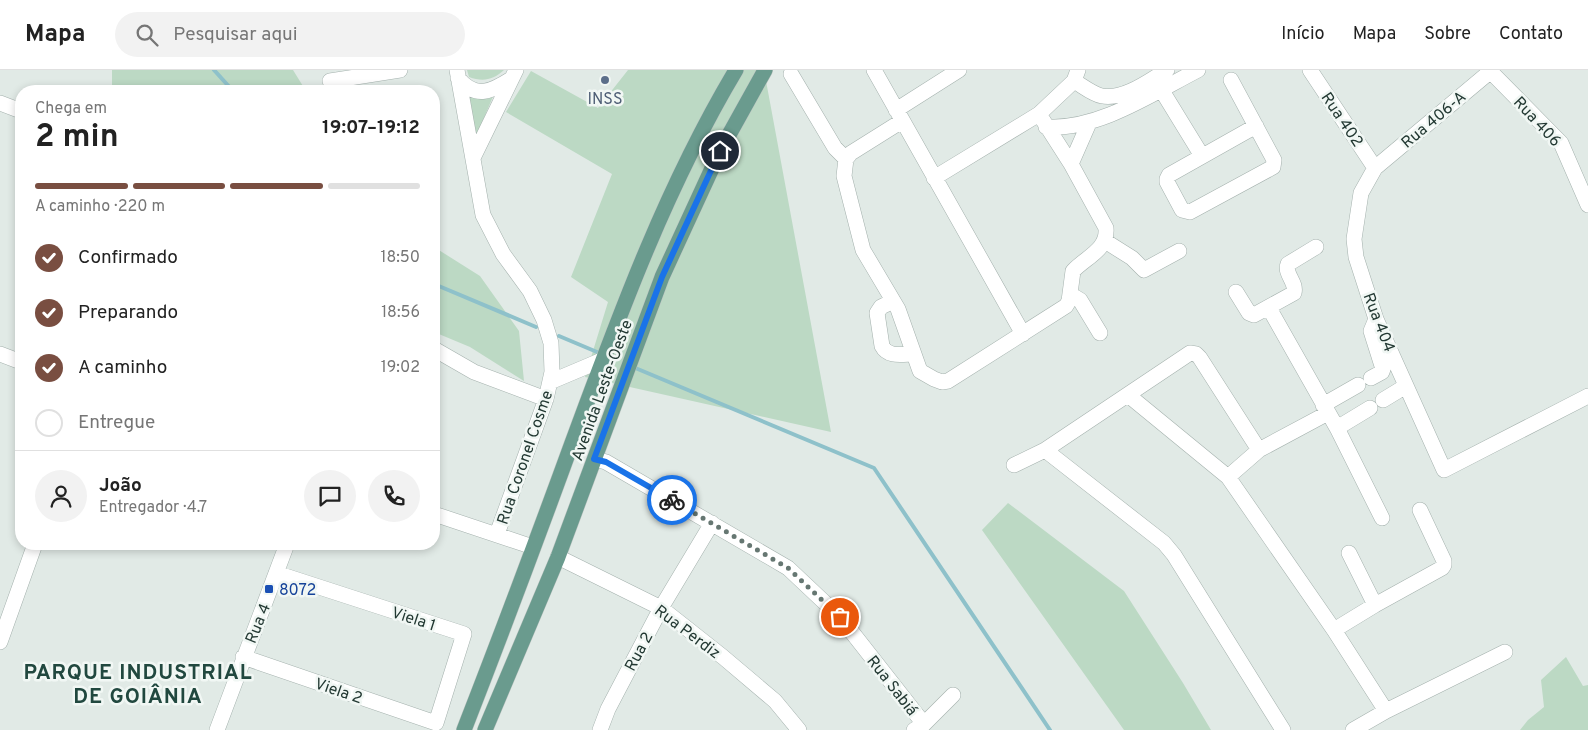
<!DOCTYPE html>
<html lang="pt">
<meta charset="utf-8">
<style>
:root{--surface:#fff;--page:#f2f2f2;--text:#222;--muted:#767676;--line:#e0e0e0;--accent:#794e41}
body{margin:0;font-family:Overpass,sans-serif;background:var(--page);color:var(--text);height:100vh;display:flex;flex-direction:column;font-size:19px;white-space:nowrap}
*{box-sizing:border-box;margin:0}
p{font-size:16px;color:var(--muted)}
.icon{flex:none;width:28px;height:28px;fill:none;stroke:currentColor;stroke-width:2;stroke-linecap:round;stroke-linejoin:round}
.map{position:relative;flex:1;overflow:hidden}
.drawer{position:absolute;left:15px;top:15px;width:425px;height:465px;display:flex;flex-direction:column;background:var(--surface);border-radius:20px;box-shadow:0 2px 8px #0003}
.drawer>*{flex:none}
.pin{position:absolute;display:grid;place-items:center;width:42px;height:42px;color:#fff;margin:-21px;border:2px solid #fff;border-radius:50%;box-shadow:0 1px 5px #0007}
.courier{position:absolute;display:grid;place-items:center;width:50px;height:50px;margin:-25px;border:4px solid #1a73e8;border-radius:50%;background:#fff;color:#222;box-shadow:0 1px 6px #0007}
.summary em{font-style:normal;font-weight:700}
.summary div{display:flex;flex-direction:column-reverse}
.summary{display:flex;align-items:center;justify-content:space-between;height:85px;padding:0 20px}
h1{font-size:32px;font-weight:700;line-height:38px}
.bar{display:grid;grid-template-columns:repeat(4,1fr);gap:8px 5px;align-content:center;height:60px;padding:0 20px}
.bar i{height:6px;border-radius:4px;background:var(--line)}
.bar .on{background:var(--accent)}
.bar p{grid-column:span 4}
.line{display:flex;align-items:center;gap:12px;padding:0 20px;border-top:1px solid var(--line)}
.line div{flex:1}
.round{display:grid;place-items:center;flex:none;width:52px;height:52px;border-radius:26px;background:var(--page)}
ol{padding:0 20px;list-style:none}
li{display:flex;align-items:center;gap:15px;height:55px}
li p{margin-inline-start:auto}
li .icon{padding:5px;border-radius:50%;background:var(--accent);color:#fff;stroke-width:4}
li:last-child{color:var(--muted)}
li i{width:28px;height:28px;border:2px solid var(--line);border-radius:50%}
header{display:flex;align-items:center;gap:30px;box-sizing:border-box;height:70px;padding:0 25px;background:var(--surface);border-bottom:1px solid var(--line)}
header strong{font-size:24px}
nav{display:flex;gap:28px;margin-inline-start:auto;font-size:18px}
.search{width:350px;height:45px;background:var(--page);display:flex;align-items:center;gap:12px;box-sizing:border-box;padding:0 18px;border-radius:28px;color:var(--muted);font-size:19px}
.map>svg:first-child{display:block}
</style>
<header>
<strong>Mapa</strong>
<div class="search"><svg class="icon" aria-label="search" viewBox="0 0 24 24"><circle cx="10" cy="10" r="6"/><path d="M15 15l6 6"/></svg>Pesquisar aqui</div>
<nav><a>Início</a><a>Mapa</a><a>Sobre</a><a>Contato</a></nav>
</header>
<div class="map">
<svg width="1588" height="660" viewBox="0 0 1588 660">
<rect width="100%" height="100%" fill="#e1eae6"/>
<path fill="#bcd9c4" d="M 112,0 L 293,0 L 306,21 L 112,21 Z
M 467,0 L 504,0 C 493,10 483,12 469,7 Z
M 628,0 L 764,0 L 831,362 L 585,307 L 608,232 L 571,207 L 612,104 L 506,42 L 531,1 L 598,38 Z
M 464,21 L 494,24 L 473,74 Z
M 434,177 L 480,206 L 519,261 L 524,311 L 470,277 L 434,262 Z
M 1008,433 L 1124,521 L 1183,613 L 1211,660 L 1124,660 L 982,460 Z
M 1566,587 L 1583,616 L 1588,615 L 1588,660 L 1520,660 L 1528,650 L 1544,637 L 1541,610 Z"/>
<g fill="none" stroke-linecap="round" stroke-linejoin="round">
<path stroke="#8ec1ca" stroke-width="4" d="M 214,0 L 233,21
M 434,214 L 536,257
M 559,266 L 597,282
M 633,297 L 874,398 L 1050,660"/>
<g stroke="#a4b1ad" stroke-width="16">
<path id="minor" d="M 457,0 L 483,145 L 503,184 L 530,221 L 544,250 L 551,273 L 552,302 L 546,329 L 497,464
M 874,0 L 1023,264
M 1310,0 L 1375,98
M 1492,0 L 1375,98 L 1361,123 L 1354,169 L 1356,187 L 1376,249 L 1444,400 L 1588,326
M 1490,1 L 1561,73 L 1588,135
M 791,4 L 835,78 L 846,89
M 458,8 C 476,30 492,21 511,9
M 1231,10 L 1274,90 L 1273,97 L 1190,142 L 1182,140 L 1167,112 L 1167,109 L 1169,105 L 1256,56
M 330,11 L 400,0
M 1074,11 C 1083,16 1092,24 1102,26 C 1124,30 1149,11 1167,0
M 1156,11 L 1202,86
M 0,33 L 21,41
M 896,40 L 959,0
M 902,51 L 851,83 L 846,89 L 844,106 L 863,180 L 898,239 L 920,301 L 934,309 L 942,312 L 948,311 L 1066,236 L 1069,231 L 1073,201 C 1086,187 1108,180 1106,158 L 1071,94 L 1039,44
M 1046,57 C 1099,60 1153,23 1198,0
M 473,88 L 516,0
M 1071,94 L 1089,53
M 934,108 L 1039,44 L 1074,11 L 1078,0
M 1105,171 L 1132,188 L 1144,200 L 1179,181
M 1236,222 L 1249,243 L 1254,245 L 1294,223 C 1297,212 1284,204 1288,194 L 1316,177
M 1070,224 L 1080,230 L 1100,263
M 893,231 L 881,237 L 877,243 L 882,276 C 888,288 903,284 914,284
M 1269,238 L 1337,358 L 1382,448
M 434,279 L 474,302 L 546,329
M 0,284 L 21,292
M 1371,308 L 1382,302 L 1383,299 L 1371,261 L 1376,249
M 550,312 L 602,290
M 1128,325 L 1228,407 L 1259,380 L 1328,343
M 1383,330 L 1406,316
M 1323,335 L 1358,315
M 1337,358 L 1370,338
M 1045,380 L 1164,473 L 1174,485 L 1283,660
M 595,389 L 606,392 L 788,498 L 840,547 L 924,654
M 1014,395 L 1045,380 L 1190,283 L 1196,284 L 1200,288 L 1259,380
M 1228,407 L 1334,560 L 1386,641 L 1505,582
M 434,444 L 533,477
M 1349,483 L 1375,535
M 558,487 L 661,538 L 723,587 L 775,631 L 799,660
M 1334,560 L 1375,535 L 1442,498 L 1444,495 L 1444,491 L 1420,440
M 0,572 L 35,474
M 243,587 L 436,653 L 464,564 L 276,503
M 217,660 L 287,474
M 600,660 L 608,639 L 661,538 L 712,453
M 914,660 L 924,654 L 953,625
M 1353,660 L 1386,641"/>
</g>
<g stroke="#bdc4c2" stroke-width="16">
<path id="major" d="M 464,660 C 501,565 537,469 572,373 C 619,246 666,117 736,0
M 485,660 L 558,487 L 662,207 L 720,81 L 765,0"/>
</g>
<use href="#minor" stroke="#fff" stroke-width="15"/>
<use href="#major" stroke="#6a9b8e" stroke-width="15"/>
</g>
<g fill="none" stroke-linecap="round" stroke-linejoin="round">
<path stroke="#667772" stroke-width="5" stroke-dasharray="0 9" d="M 672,430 L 788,498 L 840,547"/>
<path stroke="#1a73e8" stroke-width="6" d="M 672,430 L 606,392 L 594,389 L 662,207 L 720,81"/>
</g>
<circle fill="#5c6f8a" stroke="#f1f7f4" stroke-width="2" cx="605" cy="10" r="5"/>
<rect fill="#1a4fb4" stroke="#f1f7f4" stroke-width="2" x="264" y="514" width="10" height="10" rx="2.5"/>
<g text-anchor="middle" stroke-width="5" stroke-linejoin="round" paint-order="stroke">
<g font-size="16" fill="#4e5e75" stroke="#f1f7f4">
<text x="605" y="34">INSS</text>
</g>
<g font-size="16" fill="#233933" stroke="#f1f7f4">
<text transform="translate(1343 49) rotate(56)" y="6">Rua 402</text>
<text transform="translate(1433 49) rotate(-40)" y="6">Rua 406-A</text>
<text transform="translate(1538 51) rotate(47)" y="6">Rua 406</text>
<text transform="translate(1380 252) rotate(69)" y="6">Rua 404</text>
<text transform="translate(601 320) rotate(-70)" y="6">Avenida Leste-Oeste</text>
<text transform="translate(524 387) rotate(-71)" y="6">Rua Coronel Cosme</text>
<text transform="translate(414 548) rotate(18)" y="6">Viela 1</text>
<text transform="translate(257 553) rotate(-68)" y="6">Rua 4</text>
<text transform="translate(688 561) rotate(37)" y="6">Rua Perdiz</text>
<text transform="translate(638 581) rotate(-62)" y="6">Rua 2</text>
<text transform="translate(893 615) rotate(52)" y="6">Rua Sabiá</text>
<text transform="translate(339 620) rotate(19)" y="6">Viela 2</text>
</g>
<g font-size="16" fill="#164399" stroke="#f1f7f4" text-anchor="start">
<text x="279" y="525">8072</text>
</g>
<g font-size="21" font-weight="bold" letter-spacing="1" fill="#21483f" stroke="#f1f7f4">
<text x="138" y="609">PARQUE INDUSTRIAL<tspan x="138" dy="24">DE GOIÂNIA</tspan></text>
</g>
</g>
</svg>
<div class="pin" style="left:840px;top:547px;background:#ea580c"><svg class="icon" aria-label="bag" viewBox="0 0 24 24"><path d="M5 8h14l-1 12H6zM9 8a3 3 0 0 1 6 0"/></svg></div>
<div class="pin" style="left:720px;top:81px;background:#1f2937"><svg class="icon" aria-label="home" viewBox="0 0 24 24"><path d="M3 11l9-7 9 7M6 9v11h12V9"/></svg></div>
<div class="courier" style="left:672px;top:430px"><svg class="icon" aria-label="bike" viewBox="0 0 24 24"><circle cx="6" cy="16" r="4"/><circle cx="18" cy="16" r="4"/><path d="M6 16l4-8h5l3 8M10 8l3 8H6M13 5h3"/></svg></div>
<section class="drawer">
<div class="summary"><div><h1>2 min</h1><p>Chega em</p></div><em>19:07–19:12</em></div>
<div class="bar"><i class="on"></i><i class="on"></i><i class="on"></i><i></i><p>A caminho · 220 m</p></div>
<ol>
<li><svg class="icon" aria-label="check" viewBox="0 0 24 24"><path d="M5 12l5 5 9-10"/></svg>Confirmado<p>18:50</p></li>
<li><svg class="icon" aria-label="check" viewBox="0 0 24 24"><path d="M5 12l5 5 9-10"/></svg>Preparando<p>18:56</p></li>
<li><svg class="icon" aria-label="check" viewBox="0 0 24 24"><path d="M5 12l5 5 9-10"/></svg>A caminho<p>19:02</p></li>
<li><i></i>Entregue</li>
</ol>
<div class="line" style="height:90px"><a class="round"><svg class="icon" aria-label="person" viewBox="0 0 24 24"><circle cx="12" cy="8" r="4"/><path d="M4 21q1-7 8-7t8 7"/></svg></a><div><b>João</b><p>Entregador · 4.7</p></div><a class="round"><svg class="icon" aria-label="chat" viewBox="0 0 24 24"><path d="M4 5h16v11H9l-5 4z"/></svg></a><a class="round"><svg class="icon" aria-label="phone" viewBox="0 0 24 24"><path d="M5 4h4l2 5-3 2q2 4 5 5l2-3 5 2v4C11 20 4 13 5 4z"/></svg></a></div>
</section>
</div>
